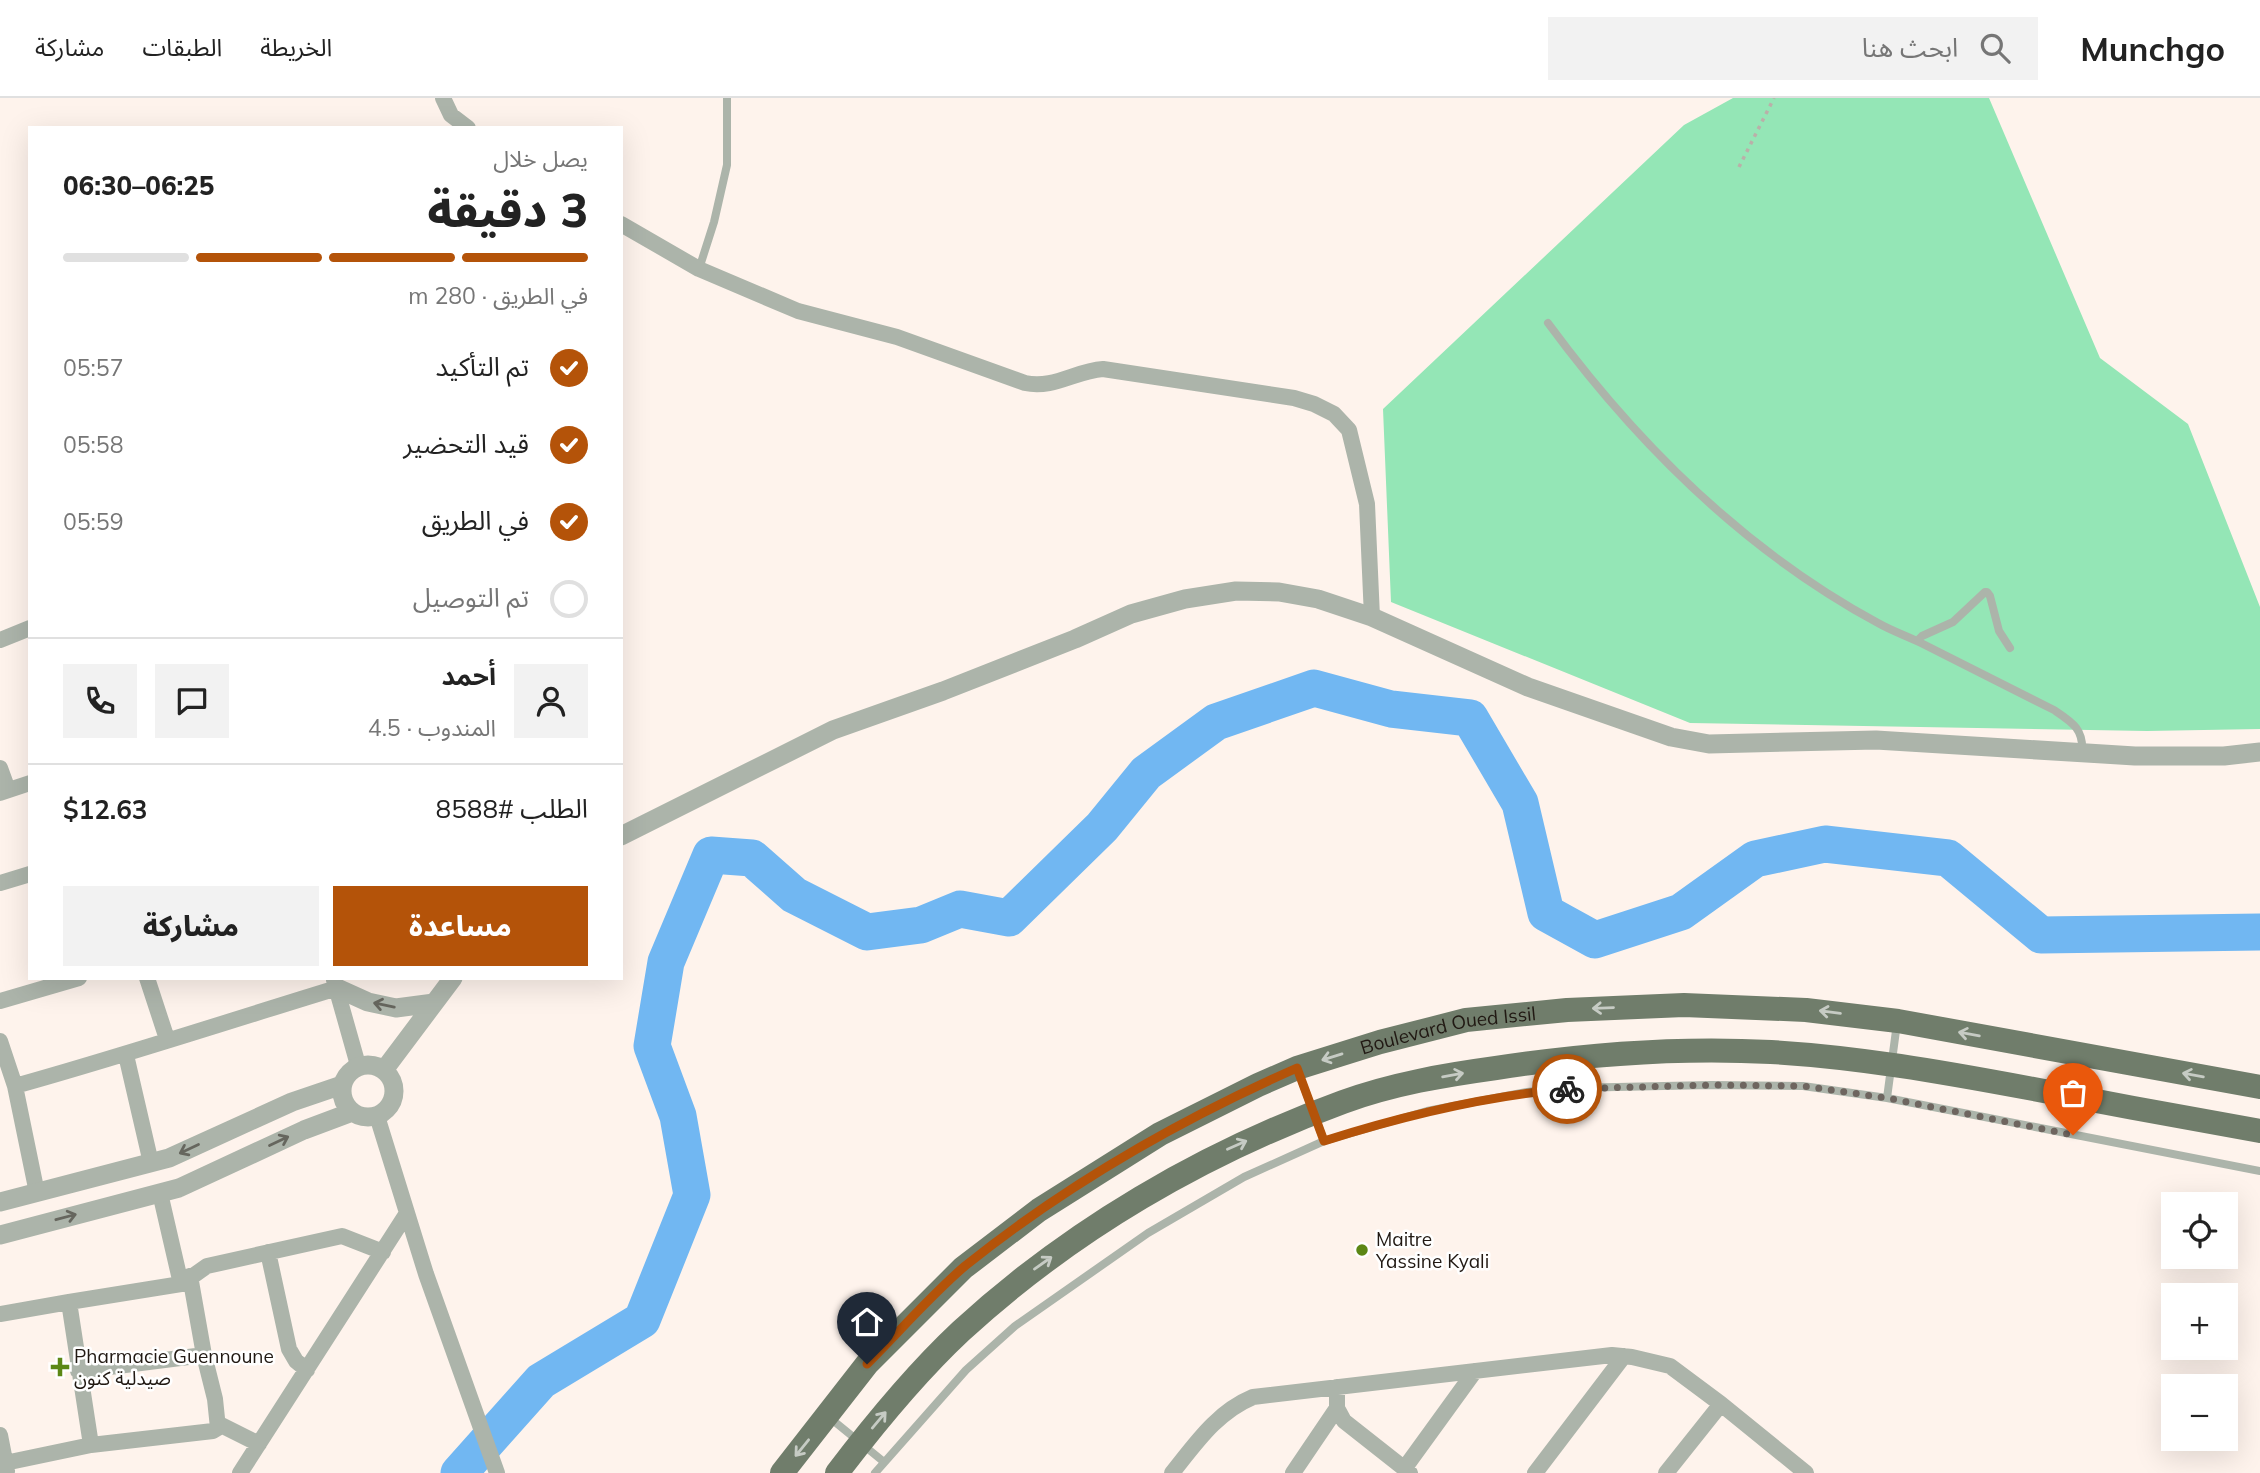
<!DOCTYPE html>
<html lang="ar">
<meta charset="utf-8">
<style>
:root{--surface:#fff;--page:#f2f2f2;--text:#222;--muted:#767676;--line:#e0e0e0;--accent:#b45309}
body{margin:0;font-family:Mulish,"Noto Sans Arabic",sans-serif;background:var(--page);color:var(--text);direction:rtl;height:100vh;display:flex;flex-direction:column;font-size:26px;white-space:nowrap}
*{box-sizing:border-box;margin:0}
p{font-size:23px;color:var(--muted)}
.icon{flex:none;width:38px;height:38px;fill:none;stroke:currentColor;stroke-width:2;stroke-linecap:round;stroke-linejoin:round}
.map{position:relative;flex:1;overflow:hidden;direction:ltr}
.side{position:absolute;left:28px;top:28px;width:595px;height:854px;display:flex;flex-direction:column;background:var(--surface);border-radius:0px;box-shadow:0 7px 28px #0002;direction:rtl}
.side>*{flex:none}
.tools{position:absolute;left:2161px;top:1094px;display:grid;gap:14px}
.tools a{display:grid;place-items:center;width:77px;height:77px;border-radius:0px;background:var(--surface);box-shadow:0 7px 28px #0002;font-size:35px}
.pin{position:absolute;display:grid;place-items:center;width:60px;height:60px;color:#fff;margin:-72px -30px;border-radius:50% 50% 50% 0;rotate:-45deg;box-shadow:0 0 7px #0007}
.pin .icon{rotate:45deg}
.courier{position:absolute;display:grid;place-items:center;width:70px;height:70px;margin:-35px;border:5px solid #b45309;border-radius:50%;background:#fff;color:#222;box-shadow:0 2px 9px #0007}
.headline em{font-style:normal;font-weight:800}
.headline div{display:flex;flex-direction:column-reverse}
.headline{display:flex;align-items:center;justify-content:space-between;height:119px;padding:0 35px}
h1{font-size:46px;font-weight:800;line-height:52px}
.bar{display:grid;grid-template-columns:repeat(4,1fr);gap:10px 7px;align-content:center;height:84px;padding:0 35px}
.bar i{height:9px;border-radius:5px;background:var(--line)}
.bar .current{background:var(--accent)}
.bar p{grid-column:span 4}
.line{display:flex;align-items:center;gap:18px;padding:0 35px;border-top:2px solid var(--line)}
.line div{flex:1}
.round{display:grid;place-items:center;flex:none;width:74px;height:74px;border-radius:0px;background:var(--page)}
ol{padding:0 35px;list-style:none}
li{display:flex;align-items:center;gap:21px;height:77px}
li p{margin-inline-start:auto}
li .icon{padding:7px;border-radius:50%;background:var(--accent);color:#fff;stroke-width:4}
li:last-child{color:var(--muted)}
li i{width:38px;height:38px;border:4px solid var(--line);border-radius:50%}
.action{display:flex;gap:14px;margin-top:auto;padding:14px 35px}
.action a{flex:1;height:80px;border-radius:0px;background:var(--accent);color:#fff;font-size:28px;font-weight:800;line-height:80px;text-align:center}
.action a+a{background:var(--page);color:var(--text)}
header{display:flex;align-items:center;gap:42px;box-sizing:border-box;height:98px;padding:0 35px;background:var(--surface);border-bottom:2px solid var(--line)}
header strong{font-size:33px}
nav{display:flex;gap:38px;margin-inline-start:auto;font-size:24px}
.search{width:490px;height:63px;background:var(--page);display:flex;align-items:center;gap:18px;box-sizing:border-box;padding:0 24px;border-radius:0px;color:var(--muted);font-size:26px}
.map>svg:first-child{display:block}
</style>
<header>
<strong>Munchgo</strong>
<div class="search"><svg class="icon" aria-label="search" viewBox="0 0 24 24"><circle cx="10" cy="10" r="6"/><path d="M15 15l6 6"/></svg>ابحث هنا</div>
<nav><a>الخريطة</a><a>الطبقات</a><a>مشاركة</a></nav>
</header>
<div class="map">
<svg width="2260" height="1375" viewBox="0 0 2260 1375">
<rect width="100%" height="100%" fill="#fef3ec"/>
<path fill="#94e6b6" d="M 1733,0 L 1989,0 L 2100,260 L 2188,326 L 2260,509 L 2260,631 L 2147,633 L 1690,625 L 1391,504 L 1383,311 L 1684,27 Z"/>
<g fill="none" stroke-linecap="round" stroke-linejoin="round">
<path stroke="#71b7f2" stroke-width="37" d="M 459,1375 L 541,1283 L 642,1222 L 692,1097 L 678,1018 L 652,948 L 666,864 L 711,757 L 752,760 L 794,797 L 867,834 L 921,827 L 960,811 L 1009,820 L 1102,729 L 1146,675 L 1216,624 L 1314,590 L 1391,611 L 1470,620 L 1520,705 L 1546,815 L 1595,842 L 1681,814 L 1755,761 L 1825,746 L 1948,760 L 2041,837 L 2260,834"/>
<path stroke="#bab0a9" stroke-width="3.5" stroke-dasharray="3.5 5" stroke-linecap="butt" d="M 1739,69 L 1774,0"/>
<path stroke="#acb4aa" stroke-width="8" d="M 699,171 L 714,124 L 727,67 L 727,0
M 1548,225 C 1637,346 1745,453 1878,525 C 1892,533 1907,538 1921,545 C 1966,568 2010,590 2054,612 C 2072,624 2084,631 2082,655
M 1917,543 L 1922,538 L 1953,524 L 1985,494 L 1987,494 L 1990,498 L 1999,533 L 2010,550
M 1298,973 L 1324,1043
M 1887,1000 L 1897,925
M 830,1320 L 884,1364
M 875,1375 L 966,1272 L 1015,1228 L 1148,1135 L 1244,1079 L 1324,1043 L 1427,1013 L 1527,994 L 1570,990 L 1711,987 L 1803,988 L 1887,1000 L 2260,1073"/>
<path stroke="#acb4aa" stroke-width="16" d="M 443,0 L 451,17 L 468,30
M 621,126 L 699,171 L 798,213 L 897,239 L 1025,285 C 1054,291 1075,273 1103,271 L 1294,300 L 1314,306 L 1334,316 L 1349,332 L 1367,406 L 1372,519
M 0,542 L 30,530
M 0,670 L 8,692
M 0,695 L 30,685
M 0,785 L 30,776
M 147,880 L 167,941
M 334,882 L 358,967
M 0,903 L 79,880
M 0,943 L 15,988 L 37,1095
M 126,957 L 151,1065
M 15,988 C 123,958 229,923 337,890
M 377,1018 L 426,1176 L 497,1375
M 268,1154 L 289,1251 L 296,1263 L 307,1272
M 183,1185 L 207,1168 L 342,1138 L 383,1154
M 0,1216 L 69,1204
M 78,1273 L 204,1257
M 1337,1289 L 1337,1310 L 1344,1323 L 1410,1375
M 219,1326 L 259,1346
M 0,1337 L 7,1373
M 91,1347 L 213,1333 L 218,1330 L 215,1301 L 204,1257 L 190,1178
M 5,1365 L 91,1347 L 69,1204 L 181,1186 L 160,1095
M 1404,1371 L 1475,1273
M 240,1375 L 407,1115
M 1172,1375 C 1196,1345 1217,1314 1253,1299 L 1612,1257 L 1632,1259 L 1670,1268 L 1721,1306 L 1806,1375
M 1293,1375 L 1337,1310
M 1535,1375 L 1624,1258
M 1666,1375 L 1721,1306"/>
<path stroke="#acb4aa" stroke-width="19" d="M 621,738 L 833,632 L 943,593 L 1075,541 L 1131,516 L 1185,501 L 1236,493 L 1279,494 L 1318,501 L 1372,519 L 1528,589 L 1671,639 L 1709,646 L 1876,642 L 2135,658 L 2224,658 L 2260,654
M 337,890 L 368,904 L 396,910 L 434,905
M342 993a26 26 0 1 1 52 0a26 26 0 1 1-52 0Z
M 384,972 L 453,880
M 0,1104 L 169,1060 L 292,1004 L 342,987
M 0,1137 L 179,1090 L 304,1032 L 352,1014"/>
<g stroke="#707d6b" stroke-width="24">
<path id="s1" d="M 782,1375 L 867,1266 L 963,1170 L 1039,1112 L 1160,1036 L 1258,987 L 1297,970 L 1380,944 L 1466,922 L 1567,912 L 1684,907 L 1806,912 L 1898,923 L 2260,989"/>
<path d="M 837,1375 C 875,1325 915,1276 961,1233 C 1071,1132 1203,1055 1343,1004 C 1392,986 1445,977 1496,970 C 1587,956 1680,949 1771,954 C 1858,959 1942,974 2028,990 C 2105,1005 2183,1019 2260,1033"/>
</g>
</g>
<defs><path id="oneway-shaft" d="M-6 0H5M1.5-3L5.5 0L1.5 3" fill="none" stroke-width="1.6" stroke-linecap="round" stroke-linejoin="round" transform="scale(1.75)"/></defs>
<g stroke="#66665e">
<use href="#oneway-shaft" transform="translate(384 907) rotate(-168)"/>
<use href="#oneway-shaft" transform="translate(279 1043) rotate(-25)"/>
<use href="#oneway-shaft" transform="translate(189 1051) rotate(155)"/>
<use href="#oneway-shaft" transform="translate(66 1119) rotate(-15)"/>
</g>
<g stroke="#c6cbc4">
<use href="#oneway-shaft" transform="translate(1603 910) rotate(178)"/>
<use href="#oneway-shaft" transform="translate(1830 914) rotate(-173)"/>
<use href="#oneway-shaft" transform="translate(1969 936) rotate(-170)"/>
<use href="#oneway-shaft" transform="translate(1332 959) rotate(163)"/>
<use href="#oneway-shaft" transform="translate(1453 977) rotate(-10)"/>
<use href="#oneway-shaft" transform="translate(2193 977) rotate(-170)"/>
<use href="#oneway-shaft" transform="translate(1237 1047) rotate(-24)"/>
<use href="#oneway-shaft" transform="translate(1043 1165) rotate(-35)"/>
<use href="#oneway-shaft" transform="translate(879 1322) rotate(-50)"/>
<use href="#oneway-shaft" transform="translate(802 1350) rotate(129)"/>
</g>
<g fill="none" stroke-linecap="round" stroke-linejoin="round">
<path stroke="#6e655f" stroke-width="7" stroke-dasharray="0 12.6" d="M 1567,991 L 1711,987 L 1803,988 L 1887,1000 L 2073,1037"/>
<path stroke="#b45309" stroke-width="9" d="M 867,1266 C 899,1234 931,1197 965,1168 C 1066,1087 1179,1022 1297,970 L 1324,1043 C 1403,1018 1484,998 1567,991"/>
</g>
<g fill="#5c8715" stroke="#fff" stroke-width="2.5">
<circle cx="1362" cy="1152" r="7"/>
<path d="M56.5 1258.5h7v7h7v7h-7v7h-7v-7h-7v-7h7z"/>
</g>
<g text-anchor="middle" stroke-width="5" stroke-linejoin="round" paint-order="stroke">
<g font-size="19" fill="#211913" stroke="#fff">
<text dy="7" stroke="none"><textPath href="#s1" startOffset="821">Boulevard Oued Issil</textPath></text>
</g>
<g font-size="19" fill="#211913" stroke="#fff" text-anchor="start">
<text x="1376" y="1148">Maitre<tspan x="1376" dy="22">Yassine Kyali</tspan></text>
<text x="74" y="1265">Pharmacie Guennoune<tspan x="74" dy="22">صيدلية كنون</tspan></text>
</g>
</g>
</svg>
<div class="tools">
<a><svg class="icon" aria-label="locate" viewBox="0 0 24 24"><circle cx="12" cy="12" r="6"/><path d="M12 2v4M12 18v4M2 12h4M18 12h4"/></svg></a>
<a>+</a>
<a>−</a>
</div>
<div class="pin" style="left:2073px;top:1037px;background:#ea580c"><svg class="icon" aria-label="bag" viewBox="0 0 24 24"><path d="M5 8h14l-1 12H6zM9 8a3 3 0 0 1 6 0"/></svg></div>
<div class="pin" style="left:867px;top:1266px;background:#1f2937"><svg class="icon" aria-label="home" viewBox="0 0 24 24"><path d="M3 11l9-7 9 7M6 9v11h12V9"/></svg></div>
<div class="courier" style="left:1567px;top:991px"><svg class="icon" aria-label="bike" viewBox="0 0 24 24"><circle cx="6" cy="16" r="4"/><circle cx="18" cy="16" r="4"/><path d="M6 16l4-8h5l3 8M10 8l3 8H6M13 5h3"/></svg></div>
<section class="side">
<div class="headline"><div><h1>3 دقيقة</h1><p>يصل خلال</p></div><em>06:25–06:30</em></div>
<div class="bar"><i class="current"></i><i class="current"></i><i class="current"></i><i></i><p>في الطريق · 280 m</p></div>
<ol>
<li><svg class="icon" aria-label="check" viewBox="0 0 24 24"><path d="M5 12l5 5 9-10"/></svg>تم التأكيد<p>05:57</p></li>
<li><svg class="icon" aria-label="check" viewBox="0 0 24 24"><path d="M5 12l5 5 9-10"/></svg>قيد التحضير<p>05:58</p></li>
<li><svg class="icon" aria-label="check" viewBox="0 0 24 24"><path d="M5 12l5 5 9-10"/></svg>في الطريق<p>05:59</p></li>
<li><i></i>تم التوصيل</li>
</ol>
<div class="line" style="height:126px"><a class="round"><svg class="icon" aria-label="person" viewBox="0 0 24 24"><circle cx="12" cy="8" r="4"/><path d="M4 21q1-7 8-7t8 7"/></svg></a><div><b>أحمد</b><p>المندوب · 4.5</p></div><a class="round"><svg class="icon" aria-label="chat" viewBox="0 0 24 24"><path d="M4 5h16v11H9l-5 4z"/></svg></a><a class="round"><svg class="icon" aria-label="phone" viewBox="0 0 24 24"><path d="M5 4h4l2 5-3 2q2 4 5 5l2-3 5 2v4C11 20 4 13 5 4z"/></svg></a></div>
<div class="line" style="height:91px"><div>الطلب #8588</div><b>$12.63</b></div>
<div class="action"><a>مساعدة</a><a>مشاركة</a></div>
</section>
</div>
